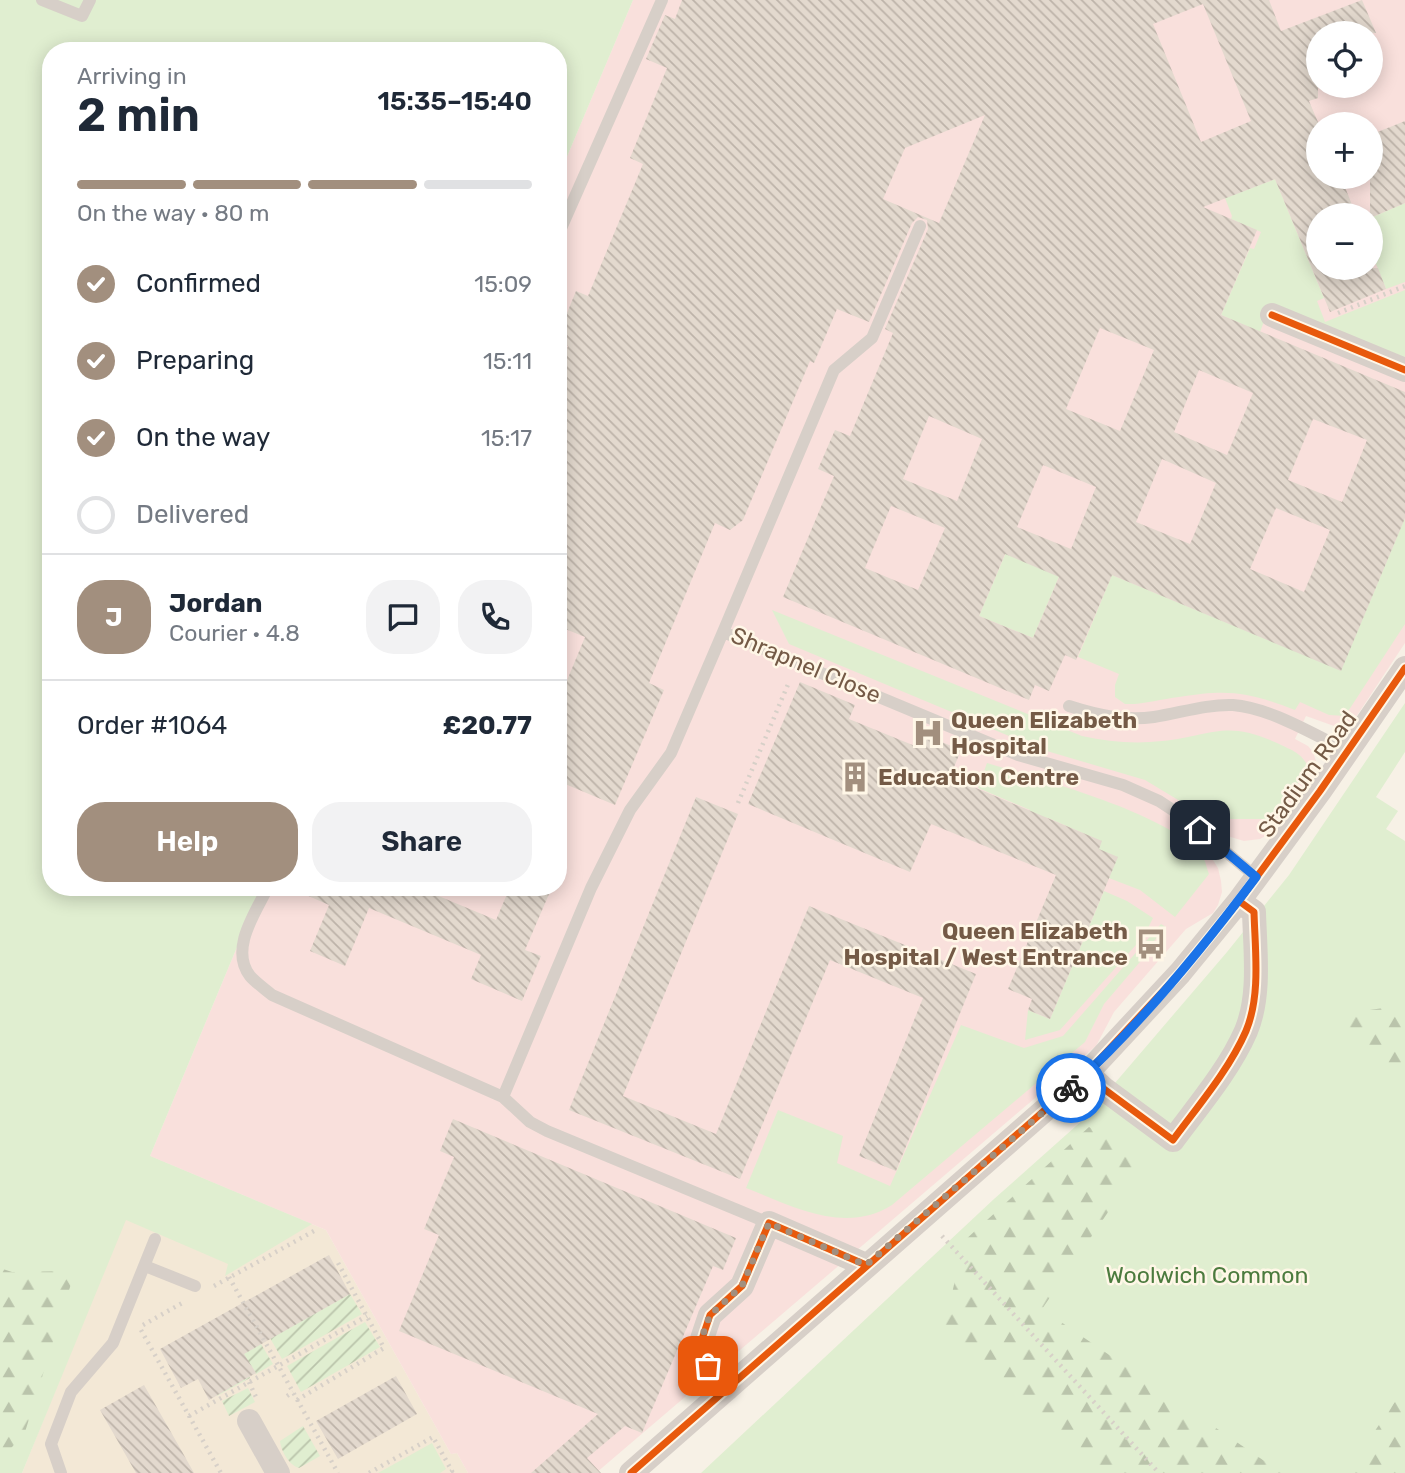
<!DOCTYPE html>
<meta charset="utf-8">
<style>
:root{--surface:#fff;--page:#f2f2f3;--text:#1f2937;--muted:#747a83;--line:#e0e1e3;--accent:#a28f7e}
body{margin:0;font-family:Rubik,sans-serif;background:var(--page);color:var(--text);height:100vh;display:flex;flex-direction:column;font-size:26px;white-space:nowrap}
*{box-sizing:border-box;margin:0}
p{font-size:23px;color:var(--muted)}
.icon{flex:none;width:38px;height:38px;fill:none;stroke:currentColor;stroke-width:2;stroke-linecap:round;stroke-linejoin:round}
.map{position:relative;flex:1;overflow:hidden}
.sheet{position:absolute;left:42px;top:42px;width:525px;height:854px;display:flex;flex-direction:column;background:var(--surface);border-radius:28px;box-shadow:0 4px 18px #0003}
.sheet>*{flex:none}
.controls{position:absolute;left:1306px;top:21px;display:grid;gap:14px}
.controls a{display:grid;place-items:center;width:77px;height:77px;border-radius:50%;background:var(--surface);box-shadow:0 4px 18px #0003;font-size:35px}
.pin{position:absolute;display:grid;place-items:center;width:60px;height:60px;color:#fff;margin:-30px;border-radius:14px;box-shadow:0 4px 10px #0006}
.courier{position:absolute;display:grid;place-items:center;width:70px;height:70px;margin:-35px;border:5px solid #1a73e8;border-radius:50%;background:#fff;color:#222;box-shadow:0 2px 9px #0007}
.headline em{font-style:normal;font-weight:600}
.headline div{display:flex;flex-direction:column-reverse}
.headline{display:flex;align-items:center;justify-content:space-between;height:119px;padding:0 35px}
h1{font-size:46px;font-weight:600;line-height:52px}
.bar{display:grid;grid-template-columns:repeat(4,1fr);gap:10px 7px;align-content:center;height:84px;padding:0 35px}
.bar i{height:9px;border-radius:5px;background:var(--line)}
.bar .selected{background:var(--accent)}
.bar p{grid-column:span 4}
.line{display:flex;align-items:center;gap:18px;padding:0 35px;border-top:2px solid var(--line)}
.line div{flex:1}
.round{display:grid;place-items:center;flex:none;width:74px;height:74px;border-radius:28px;background:var(--page)}
ol{padding:0 35px;list-style:none}
li{display:flex;align-items:center;gap:21px;height:77px}
li p{margin-inline-start:auto}
li .icon{padding:7px;border-radius:50%;background:var(--accent);color:#fff;stroke-width:4}
li:last-child{color:var(--muted)}
li i{width:38px;height:38px;border:4px solid var(--line);border-radius:50%}
.button{display:flex;gap:14px;margin-top:auto;padding:14px 35px}
.button a{flex:1;height:80px;border-radius:28px;background:var(--accent);color:#fff;font-size:28px;font-weight:600;line-height:80px;text-align:center}
.button a+a{background:var(--page);color:var(--text)}
.map>svg:first-child{display:block}
</style>
<div class="map">
<svg width="1405" height="1473" viewBox="0 0 1405 1473">
<defs>
<pattern id="forest-firs" width="22" height="20" patternUnits="userSpaceOnUse" patternTransform="scale(1.75)"><rect width="22" height="20" fill="#e0eed0"/><path d="M5 1l3.5 6h-7zM16 11l3.5 6h-7z" fill="#bac4ab"/></pattern>
<pattern id="garden-furrows" width="10" height="10" patternUnits="userSpaceOnUse" patternTransform="scale(1.75)"><rect width="10" height="10" fill="#e0eed0"/><path d="M-1 1l2-2M0 10L10 0M9 11l2-2" fill="none" stroke="#bac4ab"/></pattern>
<pattern id="building-back-hatch" width="6" height="6" patternUnits="userSpaceOnUse" patternTransform="scale(1.75)"><rect width="6" height="6" fill="#e3d9ce"/><path d="M-1 5l2 2M0 0l6 6M5-1l2 2" fill="none" stroke="#bdb3a9"/></pattern>
</defs>
<rect width="100%" height="100%" fill="#f7f1e6"/>
<path fill="#f3e8d6" d="M 150,1156 L 326,1230 L 451,1454 L 457,1453 L 468,1473 L 22,1473 Z"/>
<path fill="#f9e0dc" fill-rule="evenodd" d="M 633,0 L 1405,0 L 1405,643 L 1356,717 L 1350,723 L 1334,726 L 1306,716 L 1295,739 L 1308,746 L 1313,752 L 1317,764 L 1315,776 L 1282,822 L 1269,834 L 1260,839 L 1244,841 L 1224,835 L 1209,854 L 1218,868 L 1221,881 L 1222,892 L 1218,905 L 1213,913 L 1186,929 L 1114,1012 L 1096,1046 L 596,1473 L 468,1473 L 457,1453 L 451,1454 L 326,1230 L 150,1156 L 262,887 L 558,887 L 558,178 ZM 1318,33 L 1370,33 L 1370,86 L 1318,86 ZM 1318,124 L 1370,124 L 1370,177 L 1318,177 ZM 1318,215 L 1370,215 L 1370,268 L 1318,268 Z"/>
<path fill="#e0eed0" d="M 0,0 L 633,0 L 558,178 L 558,51 L 51,51 L 51,887 L 262,887 L 150,1156 L 312,1224 L 225,1276 L 228,1264 L 126,1220 L 22,1473 L 0,1473 Z
M 1275,179 L 1324,298 L 1317,301 L 1325,322 L 1405,290 L 1405,364 L 1269,308 L 1260,332 L 1221,315 L 1250,248 L 1254,249 L 1261,232 L 1231,219 L 1232,216 L 1225,198 Z
M 1405,203 L 1405,282 L 1386,289 L 1370,249 L 1370,218 Z
M 1405,518 L 1405,624 L 1345,716 L 1329,715 L 1300,702 L 1295,710 C 1248,692 1229,689 1179,697 C 1161,699 1142,705 1125,704 L 1115,697 L 1115,685 L 1119,674 L 1078,657 L 1112,575 L 1341,670 Z
M 1007,550 L 1061,572 L 1033,638 L 979,616 Z
M 772,610 L 1082,736 C 1109,742 1135,744 1162,741 C 1212,736 1225,719 1277,743 C 1293,751 1301,752 1309,768 L 1272,819 L 1229,819 L 1207,806 L 1203,815 L 1145,780 L 1040,749 L 789,644 Z
M 1405,703 L 1405,752 L 1376,797 L 1398,811 L 1386,829 L 1405,841 L 1405,1473 L 701,1473 L 994,1199 L 1085,1118 L 1227,952 L 1289,875 Z
M 987,763 C 1038,779 1177,815 1204,859 C 1206,863 1207,870 1209,874 L 1175,917 L 1140,890 L 1101,875 L 1099,849 L 1101,841 L 1048,818 L 1029,815 L 1030,810 L 978,788 Z
M 1104,891 L 1127,901 L 1153,918 L 1144,936 L 1060,1030 L 1025,1040 L 1028,1010 L 1050,1019 Z
M 1161,924 L 1166,927 L 1143,954 L 1145,956 L 1104,1004 L 1085,1042 L 892,1205 C 845,1235 792,1206 746,1188 L 778,1110 L 843,1136 L 837,1163 L 890,1186 L 961,1025 L 1024,1048 L 1063,1036 Z
M 432,1443 L 446,1469 L 440,1473 L 378,1473 Z"/>
<path fill="url(#forest-firs)" d="M 1384,1008 L 1405,1009 L 1405,1078 L 1336,1030 C 1351,1012 1361,1011 1384,1008 Z
M 1089,1127 L 1147,1155 L 1042,1309 L 1282,1473 L 1090,1473 L 945,1324 L 964,1241 Z
M 0,1268 L 12,1272 L 75,1271 L 25,1432 L 0,1461 Z
M 1405,1387 L 1405,1473 L 1346,1473 Z"/>
<path fill="url(#garden-furrows)" d="M 350,1294 L 362,1314 L 282,1359 L 270,1338 Z
M 365,1322 L 380,1347 L 301,1392 L 287,1366 Z
M 261,1344 L 273,1364 L 256,1374 L 251,1365 L 245,1368 L 250,1378 L 217,1396 L 201,1377 Z
M 248,1388 L 255,1402 L 229,1416 L 222,1401 Z
M 303,1426 L 320,1456 L 299,1468 C 289,1465 281,1451 280,1441 Z"/>
<path fill="url(#building-back-hatch)" fill-rule="evenodd" d="M 682,0 L 1269,0 L 1281,31 L 1362,0 L 1376,33 L 1318,33 L 1318,98 L 1309,101 L 1318,122 L 1318,177 L 1341,177 L 1356,215 L 1318,215 L 1318,268 L 1378,268 L 1386,289 L 1330,312 L 1275,179 L 1203,207 L 1257,230 L 1221,315 L 1405,392 L 1405,518 L 1341,671 L 1112,575 L 1076,660 L 1065,655 L 1049,691 L 1035,685 L 1029,700 L 783,597 L 834,476 L 818,469 L 835,430 L 850,436 L 893,333 L 885,329 L 928,229 L 927,220 L 918,217 L 912,223 L 869,322 L 837,309 L 814,363 L 810,361 L 743,520 L 730,530 L 715,523 L 649,683 L 664,690 L 615,805 L 558,781 L 558,702 L 585,637 L 558,626 L 558,369 L 568,346 L 558,342 L 558,335 L 576,291 L 588,296 L 643,164 L 630,158 L 667,68 L 646,59 L 665,15 L 675,19 ZM 1203,4 L 1251,121 L 1201,142 L 1153,24 ZM 985,115 L 939,223 L 883,199 L 905,148 ZM 1100,328 L 1154,350 L 1120,431 L 1066,409 ZM 1199,370 L 1253,393 L 1227,455 L 1174,432 ZM 929,416 L 982,439 L 957,501 L 903,479 ZM 1313,419 L 1367,440 L 1342,502 L 1288,480 ZM 1162,459 L 1216,483 L 1190,544 L 1136,522 ZM 1043,465 L 1096,487 L 1071,549 L 1017,527 ZM 891,506 L 945,528 L 918,590 L 865,568 ZM 1276,508 L 1330,530 L 1304,592 L 1250,569 ZM 1005,554 L 1059,577 L 1033,638 L 979,616 Z
M 1405,121 L 1405,203 L 1370,218 L 1370,135 Z
M 800,682 L 855,705 L 849,719 L 915,746 L 920,733 L 961,750 L 950,777 L 1102,841 L 1099,849 L 1118,857 L 1050,1019 L 1028,1010 L 1032,999 L 1008,989 L 1056,875 L 931,824 L 910,872 L 748,804 Z
M 696,797 L 738,814 L 623,1096 L 716,1134 L 809,906 L 976,974 L 896,1171 L 859,1156 L 923,998 L 830,960 L 740,1179 L 569,1110 Z
M 288,887 L 417,887 L 496,920 L 510,887 L 552,887 L 525,950 L 541,956 L 522,1001 L 471,979 L 481,955 L 369,908 L 345,966 L 310,951 L 329,905 Z
M 453,1119 L 736,1238 L 723,1270 L 713,1266 L 642,1433 L 625,1426 L 587,1458 L 601,1473 L 531,1473 L 598,1414 L 399,1331 L 439,1235 L 424,1229 L 454,1157 L 440,1151 Z
M 329,1255 L 350,1294 L 244,1354 L 256,1373 L 209,1400 L 198,1379 L 181,1388 L 160,1349 Z
M 396,1376 L 417,1414 L 338,1459 L 316,1421 Z
M 144,1385 L 180,1448 L 194,1473 L 136,1473 L 100,1410 Z"/>
<g fill="none" stroke-linecap="round" stroke-linejoin="round">
<path stroke="#d7d0c8" stroke-width="4.5" stroke-dasharray="2 5" stroke-linecap="butt" d="M 1338,313 L 1405,286
M 738,803 L 789,682
M 942,1236 L 1159,1473
M 229,1277 L 338,1473
M 214,1286 L 314,1231
M 143,1325 L 184,1302
M 141,1330 L 221,1473
M 249,1382 L 256,1397
M 287,1396 L 293,1392
M 297,1400 L 384,1348 L 337,1261
M 189,1416 L 367,1316
M 369,1473 L 433,1437 L 452,1471 L 449,1473"/>
<path stroke="#d7cfc8" stroke-width="12" d="M 42,0 L 82,16 L 90,0
M 920,226 L 872,338 L 834,370 L 723,632 L 1018,755 L 1123,785 L 1159,801 L 1188,820 L 1256,877
M 558,235 L 662,0
M 1069,706 C 1097,715 1124,721 1154,717 C 1180,713 1207,704 1233,705 C 1271,708 1314,735 1348,751
M 268,887 C 256,912 229,949 250,976 C 256,983 265,989 272,995 L 503,1097 L 591,888 L 630,810 L 671,753 L 723,632
M 503,1097 L 530,1122 L 547,1131 L 769,1223
M 145,1266 L 195,1286
M 61,1473 L 51,1444 L 71,1392 L 113,1343 L 155,1239"/>
<path stroke="#d7cfc8" stroke-width="24" d="M 1272,315 L 1405,370
M 1087,1073 L 1104,1089 L 1173,1140 C 1198,1106 1229,1070 1246,1031 C 1261,995 1255,950 1254,912 L 1239,901
M 727,1389 L 701,1357 L 700,1345 L 710,1315 L 742,1286 L 769,1223 L 866,1265
M 249,1421 L 278,1473
M 631,1473 L 1087,1073 L 1180,973 L 1239,901 L 1320,791 L 1405,668"/>
<g stroke="#fff7e7" stroke-width="11">
<path id="cycleway" d="M 1272,315 L 1405,370
M 1087,1073 L 1104,1089 L 1173,1140 C 1198,1106 1229,1070 1246,1031 C 1261,995 1255,950 1254,912 L 1239,901
M 727,1389 L 701,1357 L 700,1345 L 710,1315 L 742,1286 L 769,1223 L 866,1265
M 631,1473 L 1087,1073 L 1180,973 L 1239,901 L 1320,791 L 1405,668"/>
</g>
<use href="#cycleway" stroke="#e8590c" stroke-width="7"/>
</g>
<g fill="none" stroke-linecap="round" stroke-linejoin="round">
<path stroke="#a28f7e" stroke-width="7" stroke-dasharray="0 12.6" d="M 708,1366 L 701,1357 L 699,1345 L 710,1315 L 742,1286 L 769,1223 L 866,1265 L 1071,1088"/>
<path stroke="#1a73e8" stroke-width="9" d="M 1071,1088 C 1140,1025 1200,952 1256,877 L 1200,830"/>
</g>
<defs>
<g id="hospital-bare" transform="scale(2.415)"><path d="M-5-5h3v3.5h4V-5h3V5h-3V1.5h-4V5h-3Z" fill="#a28f7e" stroke="#fff7e7" stroke-width="2.5" paint-order="stroke"/></g>
<g id="building-bare" transform="scale(2.415)"><path d="M-4-6H4V6H1V3H-1V6H-4ZM-2.5-4.3h1.7v1.8h-1.7ZM.8-4.3h1.7v1.8H.8ZM-2.5-1h1.7V.8h-1.7ZM.8-1h1.7V.8H.8Z" fill="#a28f7e" stroke="#fff7e7" stroke-width="2.5" paint-order="stroke"/></g>
<g id="bus-bare" transform="scale(2.415)"><path d="M-5-6H5V4H4V6H2V4H-2V6H-4V4H-5ZM-3.5-4V0h7V-4ZM-3.5 1.2v1.5H-2V1.2ZM2 1.2v1.5H3.5V1.2Z" fill="#a28f7e" stroke="#fff7e7" stroke-width="2.5" paint-order="stroke"/></g>
</defs>
<g fill-rule="evenodd">
<use href="#hospital-bare" x="928" y="733"/>
<use href="#building-bare" x="855" y="777"/>
<use href="#bus-bare" x="1151" y="944"/>
</g>
<g text-anchor="middle" stroke-width="5" stroke-linejoin="round" paint-order="stroke">
<g font-size="23" fill="#745a46" stroke="#fff7e7">
<text transform="translate(806 665) rotate(23)" y="8">Shrapnel Close</text>
<text transform="translate(1307 774) rotate(-54)" y="8">Stadium Road</text>
</g>
<g font-size="23" font-weight="bold" fill="#745a46" stroke="#fff7e7" text-anchor="start">
<text x="951" y="728">Queen Elizabeth<tspan x="951" dy="26">Hospital</tspan></text>
<text x="878" y="785">Education Centre</text>
<text x="1128" y="939" text-anchor="end">Queen Elizabeth<tspan x="1128" dy="26">Hospital / West Entrance</tspan></text>
</g>
<g font-size="23" fill="#4c7b3e" stroke="#fff7e7">
<text x="1207" y="1283">Woolwich Common</text>
</g>
</g>
</svg>
<div class="controls">
<a><svg class="icon" aria-label="locate" viewBox="0 0 24 24"><circle cx="12" cy="12" r="6"/><path d="M12 2v4M12 18v4M2 12h4M18 12h4"/></svg></a>
<a>+</a>
<a>−</a>
</div>
<div class="pin" style="left:708px;top:1366px;background:#ea580c"><svg class="icon" aria-label="bag" viewBox="0 0 24 24"><path d="M5 8h14l-1 12H6zM9 8a3 3 0 0 1 6 0"/></svg></div>
<div class="pin" style="left:1200px;top:830px;background:#1f2937"><svg class="icon" aria-label="home" viewBox="0 0 24 24"><path d="M3 11l9-7 9 7M6 9v11h12V9"/></svg></div>
<div class="courier" style="left:1071px;top:1088px"><svg class="icon" aria-label="bike" viewBox="0 0 24 24"><circle cx="6" cy="16" r="4"/><circle cx="18" cy="16" r="4"/><path d="M6 16l4-8h5l3 8M10 8l3 8H6M13 5h3"/></svg></div>
<section class="sheet">
<div class="headline"><div><h1>2 min</h1><p>Arriving in</p></div><em>15:35–15:40</em></div>
<div class="bar"><i class="selected"></i><i class="selected"></i><i class="selected"></i><i></i><p>On the way · 80 m</p></div>
<ol>
<li><svg class="icon" aria-label="check" viewBox="0 0 24 24"><path d="M5 12l5 5 9-10"/></svg>Confirmed<p>15:09</p></li>
<li><svg class="icon" aria-label="check" viewBox="0 0 24 24"><path d="M5 12l5 5 9-10"/></svg>Preparing<p>15:11</p></li>
<li><svg class="icon" aria-label="check" viewBox="0 0 24 24"><path d="M5 12l5 5 9-10"/></svg>On the way<p>15:17</p></li>
<li><i></i>Delivered</li>
</ol>
<div class="line" style="height:126px"><b class="round" style="background:var(--accent);color:#fff">J</b><div><b>Jordan</b><p>Courier · 4.8</p></div><a class="round"><svg class="icon" aria-label="chat" viewBox="0 0 24 24"><path d="M4 5h16v11H9l-5 4z"/></svg></a><a class="round"><svg class="icon" aria-label="phone" viewBox="0 0 24 24"><path d="M5 4h4l2 5-3 2q2 4 5 5l2-3 5 2v4C11 20 4 13 5 4z"/></svg></a></div>
<div class="line" style="height:91px"><div>Order #1064</div><b>£20.77</b></div>
<div class="button"><a>Help</a><a>Share</a></div>
</section>
</div>
